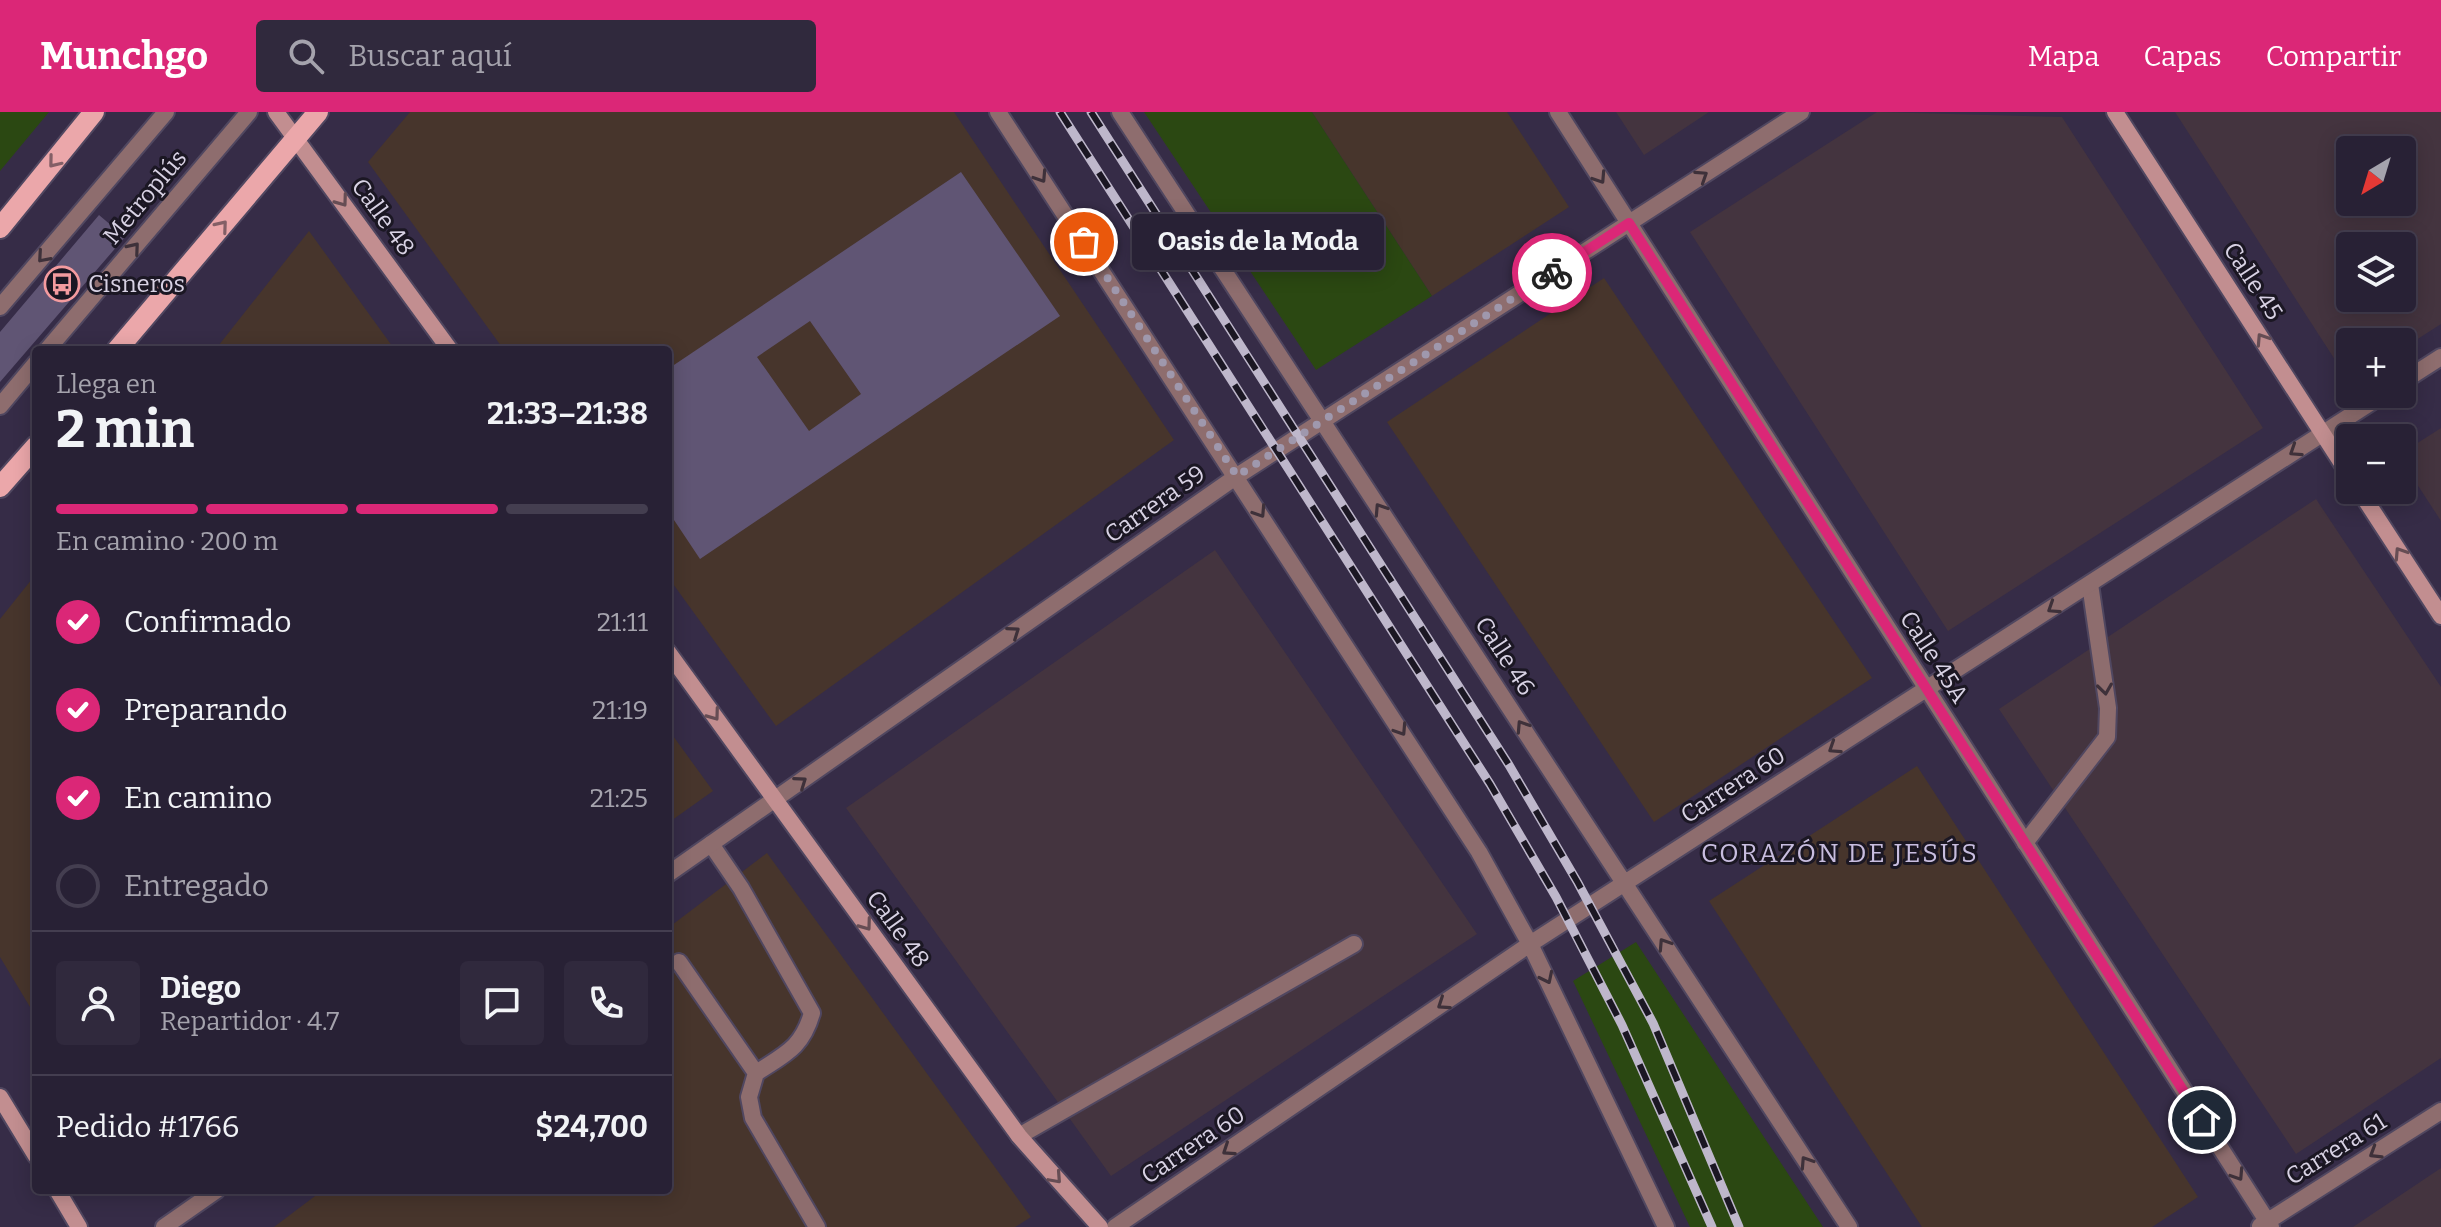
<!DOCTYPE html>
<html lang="es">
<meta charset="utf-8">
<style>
:root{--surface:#282135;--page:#30293d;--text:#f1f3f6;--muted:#a5a3ad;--line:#443e50;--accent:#db2777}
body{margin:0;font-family:Bitter,serif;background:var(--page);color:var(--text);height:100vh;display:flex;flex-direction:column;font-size:30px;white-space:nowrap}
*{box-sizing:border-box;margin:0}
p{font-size:26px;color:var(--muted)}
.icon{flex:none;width:44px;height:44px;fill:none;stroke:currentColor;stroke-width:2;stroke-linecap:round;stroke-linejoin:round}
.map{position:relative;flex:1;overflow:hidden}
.details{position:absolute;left:32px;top:234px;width:640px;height:848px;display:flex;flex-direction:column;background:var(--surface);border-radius:8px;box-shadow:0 4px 20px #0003,0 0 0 2px var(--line)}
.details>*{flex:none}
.needle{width:52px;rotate:218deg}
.fabs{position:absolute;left:2336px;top:24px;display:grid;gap:16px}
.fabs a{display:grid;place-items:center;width:80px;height:80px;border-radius:8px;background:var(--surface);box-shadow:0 4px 20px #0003,0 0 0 2px var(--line);font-size:40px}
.pin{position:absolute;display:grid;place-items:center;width:68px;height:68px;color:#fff;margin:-34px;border:4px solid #fff;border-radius:50%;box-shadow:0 2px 8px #0007}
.courier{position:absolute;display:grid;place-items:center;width:80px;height:80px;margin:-40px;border:6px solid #db2777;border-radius:50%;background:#fff;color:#222;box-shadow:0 2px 10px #0007}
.bubble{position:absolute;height:56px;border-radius:8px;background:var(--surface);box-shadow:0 4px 20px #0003,0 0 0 2px var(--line);font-size:26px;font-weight:700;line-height:56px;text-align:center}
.headline em{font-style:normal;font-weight:700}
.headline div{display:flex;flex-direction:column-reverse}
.headline{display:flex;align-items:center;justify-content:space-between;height:136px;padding:0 24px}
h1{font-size:52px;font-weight:700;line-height:60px}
.bar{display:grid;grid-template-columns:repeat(4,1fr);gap:12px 8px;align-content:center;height:96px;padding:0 24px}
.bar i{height:10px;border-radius:6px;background:var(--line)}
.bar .on{background:var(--accent)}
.bar p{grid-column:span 4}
.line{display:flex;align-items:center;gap:20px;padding:0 24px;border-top:2px solid var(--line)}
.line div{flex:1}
.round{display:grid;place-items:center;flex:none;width:84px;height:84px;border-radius:8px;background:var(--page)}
ol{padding:0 24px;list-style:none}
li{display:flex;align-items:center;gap:24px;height:88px}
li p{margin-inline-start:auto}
li .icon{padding:8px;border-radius:50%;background:var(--accent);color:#fff;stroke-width:4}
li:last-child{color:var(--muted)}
li i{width:44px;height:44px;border:4px solid var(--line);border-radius:50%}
header{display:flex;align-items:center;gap:48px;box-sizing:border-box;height:112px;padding:0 40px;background:var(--accent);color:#fff}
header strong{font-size:38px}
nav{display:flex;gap:44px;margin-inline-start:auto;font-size:28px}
.search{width:560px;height:72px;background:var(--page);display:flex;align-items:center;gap:20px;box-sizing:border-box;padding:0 28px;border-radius:8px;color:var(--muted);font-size:30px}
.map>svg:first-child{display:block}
</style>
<header>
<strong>Munchgo</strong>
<div class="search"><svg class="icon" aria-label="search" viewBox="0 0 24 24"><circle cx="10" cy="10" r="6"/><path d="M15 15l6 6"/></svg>Buscar aquí</div>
<nav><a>Mapa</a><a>Capas</a><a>Compartir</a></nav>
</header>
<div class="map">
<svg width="2441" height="1115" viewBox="0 0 2441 1115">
<rect width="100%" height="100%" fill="#362c47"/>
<path fill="#47352c" d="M 410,0 L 954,0 L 1174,328 L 776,614 L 668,465 L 668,238 L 504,238 L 368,50 Z
M 1312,0 L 1507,0 L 1569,95 L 1432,184 Z
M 309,119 L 395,238 L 215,238 Z
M 1604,166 L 1872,566 L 1654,710 L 1387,310 Z
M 36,462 L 36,905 L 0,845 L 0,507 Z
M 668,617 L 713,679 L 668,711 Z
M 1917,654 L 2198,1085 L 2152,1115 L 1922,1115 L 1709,789 Z
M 767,741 L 1031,1105 L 1015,1115 L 274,1115 L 323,1078 L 668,1078 L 668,816 Z"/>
<path fill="#44343f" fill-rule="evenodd" d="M 1616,0 L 1709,0 L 1644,43 Z
M 1877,0 L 2062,5 L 2263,316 L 1948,519 L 1690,120 Z
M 2175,0 L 2441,0 L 2441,212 L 2402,237 L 2402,230 L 2350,230 L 2350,271 ZM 2402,38 L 2402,90 L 2350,90 L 2350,38 ZM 2402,134 L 2402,186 L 2350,186 L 2350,134 Z
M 2441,316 L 2441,409 L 2402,349 L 2402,341 Z
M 2316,387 L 2441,575 L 2441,946 L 2296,1042 L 1999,597 Z
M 1215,438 L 1477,822 L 1111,1064 L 846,696 Z
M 2441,1056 L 2441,1115 L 2353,1115 Z"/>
<path fill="#2b4812" d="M 0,0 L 49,0 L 0,59 Z
M 1144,0 L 1312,0 L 1432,184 L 1316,258 Z
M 1636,830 L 1823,1115 L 1690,1115 L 1573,869 Z"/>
<path fill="#605574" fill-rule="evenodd" d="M 961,60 L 1060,204 L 700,447 L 668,399 L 668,257 ZM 810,209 L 861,282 L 809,319 L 757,245 Z
M 99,103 L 125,125 L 0,270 L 0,220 Z"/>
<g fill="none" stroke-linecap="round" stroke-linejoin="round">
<g stroke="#504760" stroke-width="20">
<path id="lane" d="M 0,195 L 166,0
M 47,238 L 249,0
M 0,294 L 36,251
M 2025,731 L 2107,625 L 2108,596 L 2090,472
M 711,732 L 741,776 L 812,901 C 802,936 785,942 756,961 L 749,985 L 753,1006 L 817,1115
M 679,850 L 756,961
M 1019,1024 L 1354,832"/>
</g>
<g stroke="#504760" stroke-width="20">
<path id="street" d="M 998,0 L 1479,740 L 1530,832 L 1666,1115
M 1120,0 L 1849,1115
M 1558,0 L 2271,1115
M 2402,270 L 2441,245
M 668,762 L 1237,364 L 1801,0
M 2260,1114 L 2441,999
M 164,1115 L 217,1078
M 1115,1115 L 1530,832 L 2384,282"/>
</g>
<g stroke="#504760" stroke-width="20">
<path id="secondary" d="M 276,0 L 450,238
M 2115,0 L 2350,364
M 2359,378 L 2441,504
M 668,540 L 1019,1024 L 1100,1115
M 0,985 L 36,1044
M 57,1078 L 79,1115"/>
</g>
<g stroke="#504760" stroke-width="24">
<path id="primary" d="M 0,116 L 94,0
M 117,238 L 318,0
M 0,375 L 36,334"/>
</g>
<use href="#lane" stroke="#8e6d6e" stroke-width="16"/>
<use href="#street" stroke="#8e6d6e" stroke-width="16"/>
<use href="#secondary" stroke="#c28e90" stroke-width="16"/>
<use href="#primary" stroke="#eba7aa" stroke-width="20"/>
<g stroke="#beb7cb" stroke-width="9">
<path id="rail" d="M 1060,0 L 1490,672 L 1556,785 L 1622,913 L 1712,1115
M 1091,0 L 1509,653 L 1578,771 L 1653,911 L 1739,1115"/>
</g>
<use href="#rail" stroke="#1b1723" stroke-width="6" stroke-dasharray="18" stroke-linecap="butt"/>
</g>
<defs><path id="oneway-chevron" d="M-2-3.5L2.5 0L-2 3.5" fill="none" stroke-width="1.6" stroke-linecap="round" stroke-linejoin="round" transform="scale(2)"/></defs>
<g stroke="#835f66">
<use href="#oneway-chevron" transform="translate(54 50) rotate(129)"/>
<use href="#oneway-chevron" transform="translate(222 114) rotate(-50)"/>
</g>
<g stroke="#3e313a">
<use href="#oneway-chevron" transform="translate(1702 64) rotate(-33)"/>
<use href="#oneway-chevron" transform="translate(1041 65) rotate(57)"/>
<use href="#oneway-chevron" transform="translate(1600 66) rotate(57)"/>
<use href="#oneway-chevron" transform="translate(134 136) rotate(-50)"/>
<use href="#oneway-chevron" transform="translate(43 145) rotate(131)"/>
<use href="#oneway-chevron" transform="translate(2295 339) rotate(147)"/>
<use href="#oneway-chevron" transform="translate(1380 397) rotate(-123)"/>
<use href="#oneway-chevron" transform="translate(1260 400) rotate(57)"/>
<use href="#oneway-chevron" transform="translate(2053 496) rotate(147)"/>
<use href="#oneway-chevron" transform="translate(1014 520) rotate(-35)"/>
<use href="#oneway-chevron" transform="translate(2105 577) rotate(82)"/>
<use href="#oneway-chevron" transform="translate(1522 614) rotate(-123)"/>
<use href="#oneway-chevron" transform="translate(1401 618) rotate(57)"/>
<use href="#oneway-chevron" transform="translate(1834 636) rotate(147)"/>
<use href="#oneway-chevron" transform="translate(801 670) rotate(-35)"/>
<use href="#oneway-chevron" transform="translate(1664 832) rotate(-123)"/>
<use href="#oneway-chevron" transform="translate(1547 866) rotate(64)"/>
<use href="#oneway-chevron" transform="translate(1443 892) rotate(146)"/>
<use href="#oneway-chevron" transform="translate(1228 1038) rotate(146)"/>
<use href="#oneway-chevron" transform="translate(2375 1041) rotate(148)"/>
<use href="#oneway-chevron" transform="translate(1806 1050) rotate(-123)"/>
<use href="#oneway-chevron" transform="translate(2238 1063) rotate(57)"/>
</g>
<g stroke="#664d54">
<use href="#oneway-chevron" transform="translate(342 89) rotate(54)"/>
<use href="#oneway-chevron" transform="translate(2262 227) rotate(-123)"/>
<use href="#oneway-chevron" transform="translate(2400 441) rotate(-123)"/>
<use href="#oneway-chevron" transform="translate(714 603) rotate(54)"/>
<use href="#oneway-chevron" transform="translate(866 813) rotate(54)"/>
<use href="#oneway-chevron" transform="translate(1056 1066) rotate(48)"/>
</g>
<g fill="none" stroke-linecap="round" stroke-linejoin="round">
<path stroke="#9f98ad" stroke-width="8" stroke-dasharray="0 14.4" d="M 1084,130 L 1237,364 L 1552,161"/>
<path stroke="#db2777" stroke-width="10" d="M 1552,161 L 1629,111 L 2202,1008"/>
</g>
<defs>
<g id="bus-ring" transform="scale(1.8)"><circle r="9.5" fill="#1b1723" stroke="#f49b9f" stroke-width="1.5"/><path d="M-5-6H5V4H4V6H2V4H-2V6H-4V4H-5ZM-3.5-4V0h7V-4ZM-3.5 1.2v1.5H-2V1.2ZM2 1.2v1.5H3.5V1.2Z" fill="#f49b9f"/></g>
</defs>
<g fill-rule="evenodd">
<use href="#bus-ring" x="62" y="172"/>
</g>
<g text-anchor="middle" stroke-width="6" stroke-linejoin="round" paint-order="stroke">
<g font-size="24" fill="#d8d2e4" stroke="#1b1723">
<text transform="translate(145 85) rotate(-50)" y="8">Metroplús</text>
<text transform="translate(383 105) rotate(54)" y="8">Calle 48</text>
<text transform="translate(2253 169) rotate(57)" y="8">Calle 45</text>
<text transform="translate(1155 392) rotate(-35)" y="8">Carrera 59</text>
<text transform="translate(1505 544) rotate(57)" y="8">Calle 46</text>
<text transform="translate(1934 545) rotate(57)" y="8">Calle 45A</text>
<text transform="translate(1733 673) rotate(-33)" y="8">Carrera 60</text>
<text transform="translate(898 817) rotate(54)" y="8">Calle 48</text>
<text transform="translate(1193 1033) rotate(-34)" y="8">Carrera 60</text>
<text transform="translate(2336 1037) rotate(-32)" y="8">Carrera 61</text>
</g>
<g font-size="24" fill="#d8d2e4" stroke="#1b1723" text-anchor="start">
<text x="88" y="180">Cisneros</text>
</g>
<g font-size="26" letter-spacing="2" fill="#c8bddf" stroke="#1b1723">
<text x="1840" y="750">CORAZÓN DE JESÚS</text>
</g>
</g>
</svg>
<div class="fabs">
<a><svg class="needle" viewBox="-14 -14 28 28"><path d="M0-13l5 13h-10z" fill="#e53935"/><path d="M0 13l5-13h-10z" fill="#a5a3ad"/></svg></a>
<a><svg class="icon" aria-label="layers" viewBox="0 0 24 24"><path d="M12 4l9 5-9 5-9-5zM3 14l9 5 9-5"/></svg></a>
<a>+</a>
<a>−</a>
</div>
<div class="pin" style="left:1084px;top:130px;background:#ea580c"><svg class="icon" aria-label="bag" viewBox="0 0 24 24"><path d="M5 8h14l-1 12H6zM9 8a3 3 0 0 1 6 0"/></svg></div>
<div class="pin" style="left:2202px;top:1008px;background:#1f2937"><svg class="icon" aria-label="home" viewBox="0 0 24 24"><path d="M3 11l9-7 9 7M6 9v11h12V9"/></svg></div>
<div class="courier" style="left:1552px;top:161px"><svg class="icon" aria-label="bike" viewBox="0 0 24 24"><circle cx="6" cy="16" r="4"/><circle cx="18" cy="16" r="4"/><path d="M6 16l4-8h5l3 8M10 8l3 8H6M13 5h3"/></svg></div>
<div class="bubble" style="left:1132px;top:102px;width:252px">Oasis de la Moda</div>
<section class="details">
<div class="headline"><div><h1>2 min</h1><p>Llega en</p></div><em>21:33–21:38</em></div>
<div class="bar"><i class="on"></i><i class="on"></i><i class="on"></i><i></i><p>En camino · 200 m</p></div>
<ol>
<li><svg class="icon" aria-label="check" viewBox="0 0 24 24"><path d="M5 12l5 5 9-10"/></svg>Confirmado<p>21:11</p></li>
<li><svg class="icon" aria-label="check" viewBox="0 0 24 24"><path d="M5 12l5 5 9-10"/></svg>Preparando<p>21:19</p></li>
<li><svg class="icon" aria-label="check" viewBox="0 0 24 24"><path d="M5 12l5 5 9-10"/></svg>En camino<p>21:25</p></li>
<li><i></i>Entregado</li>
</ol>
<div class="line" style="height:144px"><a class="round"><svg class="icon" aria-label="person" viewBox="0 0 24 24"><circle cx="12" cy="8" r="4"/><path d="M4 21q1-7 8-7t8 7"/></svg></a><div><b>Diego</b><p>Repartidor · 4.7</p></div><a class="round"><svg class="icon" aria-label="chat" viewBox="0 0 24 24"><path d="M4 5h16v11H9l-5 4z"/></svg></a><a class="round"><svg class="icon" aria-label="phone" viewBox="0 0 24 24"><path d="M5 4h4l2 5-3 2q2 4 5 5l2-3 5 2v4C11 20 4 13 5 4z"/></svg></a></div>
<div class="line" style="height:104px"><div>Pedido #1766</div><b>$24,700</b></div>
</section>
</div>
